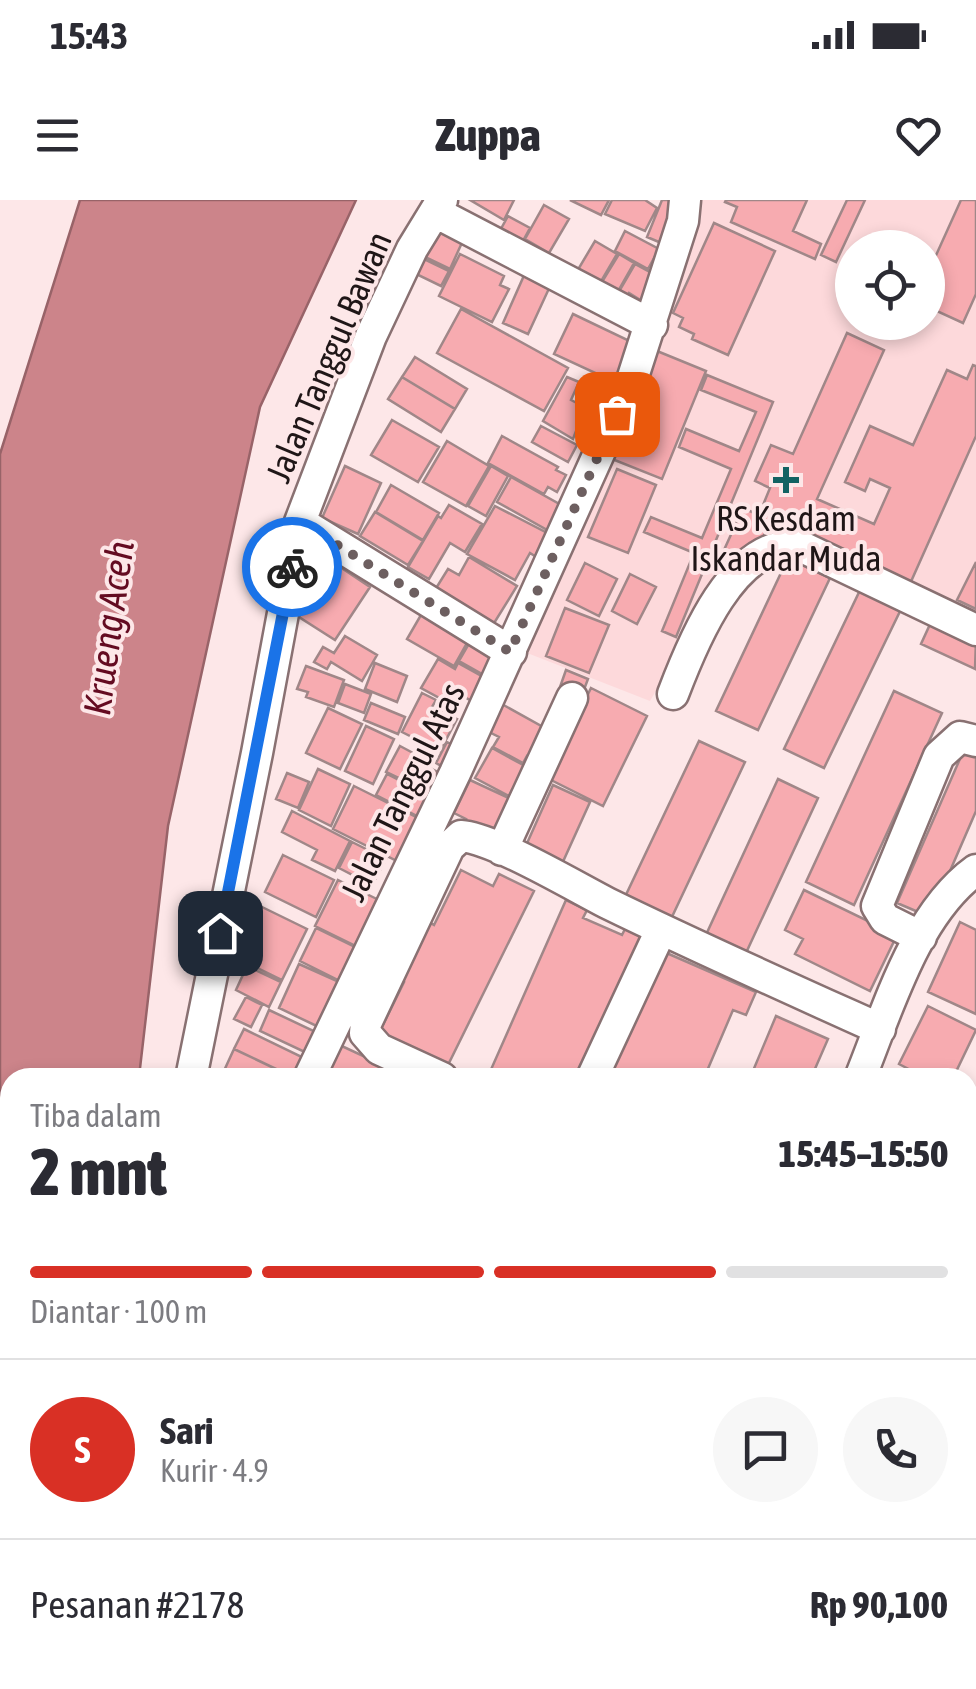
<!DOCTYPE html>
<html lang="id">
<meta charset="utf-8">
<style>
:root{--surface:#fff;--page:#f7f7f7;--text:#2b2b33;--muted:#7c7c81;--line:#e1e1e2;--accent:#d93025}
body{margin:0;font-family:"Asap Condensed",sans-serif;background:var(--page);color:var(--text);height:100vh;display:flex;flex-direction:column;font-size:38px;white-space:nowrap}
*{box-sizing:border-box;margin:0}
p{font-size:32px;color:var(--muted)}
.icon{flex:none;width:55px;height:55px;fill:none;stroke:currentColor;stroke-width:2;stroke-linecap:round;stroke-linejoin:round}
.map{position:relative;flex:1;overflow:hidden}
.panel{position:absolute;left:0px;top:868px;width:978px;height:622px;display:flex;flex-direction:column;background:var(--surface);border-radius:30px 30px 0 0;box-shadow:0 5px 15px #0003}
.panel>*{flex:none}
.controls{position:absolute;left:835px;top:30px;display:grid;gap:20px}
.controls a{display:grid;place-items:center;width:110px;height:110px;border-radius:50%;background:var(--surface);box-shadow:0 5px 15px #0003;font-size:50px}
.pin{position:absolute;display:grid;place-items:center;width:85px;height:85px;color:#fff;margin:-42px;border-radius:20px;box-shadow:0 5px 15px #0006}
.courier{position:absolute;display:grid;place-items:center;width:100px;height:100px;margin:-50px;border:8px solid #1a73e8;border-radius:50%;background:#fff;color:#222;box-shadow:0 2px 12px #0007}
.head em{font-style:normal;font-weight:800}
.head div{display:flex;flex-direction:column-reverse}
.head{display:flex;align-items:center;justify-content:space-between;height:170px;padding:0 30px}
h1{font-size:65px;font-weight:800;line-height:75px}
.bar{display:grid;grid-template-columns:repeat(4,1fr);gap:15px 10px;align-content:center;height:120px;padding:0 30px}
.bar i{height:12px;border-radius:8px;background:var(--line)}
.bar .active{background:var(--accent)}
.bar p{grid-column:span 4}
.line{display:flex;align-items:center;gap:25px;padding:0 30px;border-top:2px solid var(--line)}
.line div{flex:1}
.round{display:grid;place-items:center;flex:none;width:105px;height:105px;border-radius:52px;background:var(--page)}
.status{display:flex;justify-content:space-between;align-items:center;height:70px;padding:0 50px;background:var(--surface);direction:ltr}
.status svg{height:28px;fill:currentColor}
header{display:flex;justify-content:space-between;align-items:center;height:130px;padding:0 30px;background:var(--surface);font-size:45px;font-weight:800}
.map>svg:first-child{display:block}
</style>
<div class="status"><b>15:43</b><svg viewBox="0 0 49 12"><path d="M0 12V9h3v3zM5 12V6h3v6zM10 12V3h3v9zM15 12V0h3v12zM26 1h20v11H26zM47 4h2v5h-2z"/></svg></div>
<header><svg class="icon" aria-label="menu" viewBox="0 0 24 24"><path d="M4 6h16M4 12h16M4 18h16"/></svg>Zuppa<svg class="icon" aria-label="heart" viewBox="0 0 24 24"><path d="M12 20l-8-8c-3-5 5-10 8-4 3-6 11-1 8 4z"/></svg></header>
<div class="map">
<svg width="976" height="1489" viewBox="0 0 976 1489">
<rect width="100%" height="100%" fill="#fde7e8"/>
<path fill="#fdd9db" fill-rule="evenodd" d="M 700,0 L 976,0 L 976,420 L 777,340 L 692,428 L 650,501 L 517,449 L 619,233 L 699,13 ZM 852,48 L 928,48 L 928,122 L 852,122 Z"/>
<path fill="#cc848a" stroke="#986368" stroke-width="2.5" d="M 80,0 L 356,0 L 260,207 L 168,626 L 139,877 L 10,878 L 11,1480 L 6,1489 L 0,1489 L 0,254 Z"/>
<path fill="#f7abb0" stroke="#a08788" stroke-width="2.5" d="M 470,0 L 514,0 L 504,20 Z
M 570,0 L 609,0 L 601,15 Z
M 612,0 L 645,0 L 657,8 L 645,31 L 605,14 Z
M 662,0 L 679,0 L 666,45 L 647,37 Z
M 726,0 L 807,0 L 793,31 L 821,44 L 815,59 L 731,22 L 737,7 L 725,2 Z
M 847,0 L 865,0 L 836,62 L 821,55 Z
M 961,0 L 976,0 L 976,94 L 963,123 L 928,107 L 928,73 Z
M 544,5 L 569,19 L 549,53 L 525,39 Z
M 508,16 L 530,28 L 518,50 L 496,38 Z
M 437,22 L 465,36 L 450,69 L 421,55 Z
M 714,23 L 775,51 L 728,155 L 692,139 L 694,134 L 679,127 L 683,118 L 673,113 Z
M 625,31 L 659,49 L 648,69 L 615,51 Z
M 595,41 L 617,54 L 596,90 L 573,78 Z
M 460,54 L 504,76 L 500,85 L 509,89 L 492,122 L 439,96 Z
M 619,54 L 634,63 L 613,100 L 597,90 Z
M 422,58 L 449,71 L 441,86 L 414,73 Z
M 635,64 L 657,76 L 642,101 L 629,93 L 622,105 L 614,100 Z
M 526,71 L 552,82 L 528,134 L 503,123 Z
M 461,109 L 568,168 L 544,211 L 437,153 Z
M 573,114 L 638,145 L 619,184 L 554,154 Z
M 847,133 L 884,150 L 817,299 L 874,324 L 890,288 L 870,279 L 865,291 L 845,282 L 870,226 L 913,245 L 947,170 L 967,179 L 973,165 L 976,166 L 976,236 L 909,386 L 769,324 L 755,356 L 730,377 L 715,370 L 743,308 L 759,315 L 770,288 L 755,281 L 771,245 L 793,254 Z
M 657,151 L 706,171 L 662,279 L 612,259 Z
M 415,157 L 467,189 L 455,209 L 402,177 Z
M 707,175 L 773,202 L 676,437 L 662,431 L 694,353 L 644,332 L 651,317 L 702,338 L 731,269 L 679,247 L 686,229 L 739,251 L 756,212 L 701,190 Z
M 402,177 L 455,209 L 441,232 L 388,199 Z
M 567,177 L 579,182 L 571,200 L 577,203 L 586,184 L 621,201 L 604,238 L 578,226 L 573,239 L 543,221 Z
M 392,220 L 439,247 L 418,282 L 371,255 Z
M 541,226 L 577,245 L 568,262 L 532,242 Z
M 502,236 L 558,267 L 556,270 L 566,275 L 557,292 L 548,287 L 544,294 L 488,263 Z
M 447,241 L 489,266 L 466,306 L 423,282 Z
M 345,266 L 381,283 L 358,334 L 322,318 Z
M 491,266 L 508,276 L 486,316 L 468,306 Z
M 617,269 L 656,285 L 628,353 L 588,337 Z
M 511,277 L 572,311 L 558,336 L 497,302 Z
M 391,285 L 439,313 L 423,340 L 376,312 Z
M 449,305 L 482,324 L 465,352 L 450,343 L 429,379 L 408,367 L 438,316 L 441,318 Z
M 495,306 L 555,337 L 541,360 L 530,353 L 515,380 L 467,354 Z
M 375,312 L 423,341 L 408,365 L 360,336 Z
M 469,357 L 517,386 L 491,428 L 433,393 L 448,369 L 459,375 Z
M 788,358 L 830,378 L 758,530 L 716,511 Z
M 976,362 L 976,409 L 957,400 Z
M 334,363 L 370,387 L 335,440 L 299,417 Z
M 585,363 L 617,379 L 599,416 L 567,400 Z
M 630,374 L 656,387 L 637,424 L 612,411 Z
M 863,384 L 904,403 L 824,568 L 784,549 Z
M 425,408 L 472,434 L 454,466 L 407,439 Z
M 565,408 L 609,425 L 589,473 L 546,456 Z
M 932,420 L 976,440 L 975,469 L 921,444 Z
M 474,435 L 506,453 L 491,479 L 459,461 Z
M 345,436 L 377,455 L 362,481 L 331,462 L 327,469 L 314,462 L 323,447 L 334,453 Z
M 438,459 L 455,469 L 458,463 L 485,478 L 472,501 L 451,490 L 445,501 L 421,488 Z
M 375,463 L 407,476 L 397,502 L 365,489 Z
M 306,466 L 344,480 L 334,507 L 306,497 L 308,492 L 297,489 Z
M 566,470 L 588,479 L 582,495 L 560,487 Z
M 345,484 L 371,494 L 364,513 L 338,503 Z
M 591,488 L 647,516 L 603,606 L 547,578 Z
M 894,491 L 942,513 L 854,705 L 806,682 Z
M 422,493 L 436,500 L 432,507 L 457,519 L 440,551 L 402,532 Z
M 371,503 L 405,517 L 398,534 L 364,520 Z
M 500,503 L 543,527 L 539,534 L 547,538 L 535,560 L 527,556 L 523,563 L 493,547 L 499,537 L 485,530 Z
M 328,508 L 362,524 L 340,569 L 306,553 Z
M 366,526 L 394,539 L 373,584 L 345,571 Z
M 699,541 L 745,562 L 670,721 L 624,699 Z
M 447,542 L 464,551 L 452,572 L 436,563 Z
M 966,545 L 976,550 L 976,611 L 930,717 L 897,703 Z
M 400,546 L 428,561 L 415,586 L 386,572 Z
M 492,548 L 525,566 L 522,595 L 512,590 L 509,596 L 475,578 Z
M 318,569 L 350,584 L 331,626 L 299,610 Z
M 432,569 L 448,577 L 440,593 L 423,585 Z
M 287,573 L 309,582 L 298,608 L 276,599 Z
M 387,574 L 432,597 L 421,618 L 376,595 Z
M 778,579 L 818,598 L 745,755 L 705,737 Z
M 470,580 L 515,601 L 496,640 L 463,624 L 466,619 L 454,613 Z
M 553,585 L 590,602 L 561,666 L 524,650 Z
M 354,586 L 422,620 L 401,663 L 333,629 Z
M 292,611 L 350,641 L 335,671 L 312,660 L 317,650 L 282,632 Z
M 352,642 L 386,659 L 372,685 L 339,668 Z
M 283,655 L 334,680 L 316,717 L 265,692 Z
M 461,670 L 493,686 L 499,674 L 534,691 L 445,871 L 377,837 L 404,782 L 393,777 L 422,718 L 434,725 Z
M 338,680 L 389,705 L 366,751 L 315,726 Z
M 804,690 L 897,735 L 870,791 L 795,754 L 803,739 L 785,730 Z
M 566,700 L 587,710 L 583,718 L 622,735 L 625,729 L 644,738 L 583,878 L 498,878 L 489,874 Z
M 260,706 L 307,729 L 282,780 L 241,760 L 255,732 L 249,729 Z
M 960,722 L 976,730 L 976,814 L 928,792 Z
M 316,728 L 363,751 L 346,784 L 300,761 Z
M 662,751 L 756,792 L 746,815 L 733,810 L 704,878 L 606,878 Z
M 299,764 L 346,785 L 325,830 L 279,808 Z
M 247,766 L 281,782 L 269,807 L 236,790 Z
M 246,797 L 262,805 L 251,827 L 234,819 Z
M 928,806 L 976,830 L 953,878 L 926,878 L 899,864 Z
M 269,810 L 318,833 L 309,854 L 260,831 Z
M 776,816 L 828,839 L 811,878 L 750,878 Z
M 244,829 L 306,859 L 295,878 L 234,849 Z
M 331,841 L 387,867 L 383,875 L 389,878 L 314,878 Z
M 234,849 L 295,878 L 232,878 L 223,873 Z
M 968,909 L 976,913 L 976,1096 L 969,1112 Z
M 185,1480 L 216,1480 L 212,1489 L 202,1489 Z
M 264,1480 L 318,1480 L 336,1489 L 259,1489 Z
M 418,1480 L 427,1480 L 442,1489 L 413,1489 Z
M 568,1480 L 599,1480 L 595,1489 Z
M 616,1480 L 651,1480 L 646,1489 L 611,1489 Z
M 694,1480 L 791,1480 L 810,1489 L 713,1489 Z
M 848,1480 L 906,1480 L 902,1489 L 844,1489 Z"/>
<g fill="none" stroke-linecap="round" stroke-linejoin="round">
<g stroke="#897172" stroke-width="35">
<path id="minor" d="M 435,12 L 652,125
M 300,322 L 511,452
M 673,494 C 692,444 733,339 800,346 L 976,430
M 502,650 L 572,498
M 921,737 L 885,719 L 877,706 L 939,556 L 960,537 L 976,541
M 191,878 L 257,553 L 300,322 L 371,136 L 412,49 L 442,0
M 309,878 L 455,573 L 632,180 L 683,21 L 685,0
M 442,878 L 379,849 L 365,833 L 366,823 L 449,647 L 461,636 C 493,638 574,686 607,703 C 697,747 789,788 880,829
M 592,878 L 661,730
M 860,878 C 888,809 915,714 976,670
M 968,1118 L 976,1122
M 968,1425 L 976,1406
M 968,1467 L 976,1473
M 53,1489 L 57,1480
M 529,1489 L 533,1480
M 938,1489 L 942,1480"/>
</g>
<use href="#minor" stroke="#fff" stroke-width="30"/>
</g>
<g fill="none" stroke-linecap="round" stroke-linejoin="round">
<path stroke="#6d5f60" stroke-width="10" stroke-dasharray="0 18" d="M 292,367 L 300,322 L 510,452 L 617,214"/>
<path stroke="#1a73e8" stroke-width="12" d="M 220,733 L 292,367"/>
</g>
<path fill="#126262" stroke="#fde7e8" stroke-width="4" d="M781 265h10v10h10v10h-10v10h-10v-10h-10v-10h10z"/>
<g text-anchor="middle" stroke-width="8" stroke-linejoin="round" paint-order="stroke">
<g font-size="35" fill="#1f1617" stroke="#fde7e8">
<text transform="translate(329 157) rotate(-67)" y="12">Jalan Tanggul Bawan</text>
<text transform="translate(403 592) rotate(-64)" y="12">Jalan Tanggul Atas</text>
</g>
<g font-size="35" fill="#1f1617" stroke="#fde7e8">
<text x="786" y="331">RS Kesdam<tspan x="786" dy="40">Iskandar Muda</tspan></text>
</g>
<g font-size="38" font-style="italic" fill="#640b21" stroke="#fde7e8">
<text transform="translate(109 428) rotate(-82)" y="13">Krueng Aceh</text>
</g>
</g>
</svg>
<div class="controls">
<a><svg class="icon" aria-label="locate" viewBox="0 0 24 24"><circle cx="12" cy="12" r="6"/><path d="M12 2v4M12 18v4M2 12h4M18 12h4"/></svg></a>
</div>
<div class="pin" style="left:617px;top:214px;background:#ea580c"><svg class="icon" aria-label="bag" viewBox="0 0 24 24"><path d="M5 8h14l-1 12H6zM9 8a3 3 0 0 1 6 0"/></svg></div>
<div class="pin" style="left:220px;top:733px;background:#1f2937"><svg class="icon" aria-label="home" viewBox="0 0 24 24"><path d="M3 11l9-7 9 7M6 9v11h12V9"/></svg></div>
<div class="courier" style="left:292px;top:367px"><svg class="icon" aria-label="bike" viewBox="0 0 24 24"><circle cx="6" cy="16" r="4"/><circle cx="18" cy="16" r="4"/><path d="M6 16l4-8h5l3 8M10 8l3 8H6M13 5h3"/></svg></div>
<section class="panel">
<div class="head"><div><h1>2 mnt</h1><p>Tiba dalam</p></div><em>15:45–15:50</em></div>
<div class="bar"><i class="active"></i><i class="active"></i><i class="active"></i><i></i><p>Diantar · 100 m</p></div>
<div class="line" style="height:180px"><b class="round" style="background:var(--accent);color:#fff">S</b><div><b>Sari</b><p>Kurir · 4.9</p></div><a class="round"><svg class="icon" aria-label="chat" viewBox="0 0 24 24"><path d="M4 5h16v11H9l-5 4z"/></svg></a><a class="round"><svg class="icon" aria-label="phone" viewBox="0 0 24 24"><path d="M5 4h4l2 5-3 2q2 4 5 5l2-3 5 2v4C11 20 4 13 5 4z"/></svg></a></div>
<div class="line" style="height:130px"><div>Pesanan #2178</div><b>Rp 90,100</b></div>
</section>
</div>
